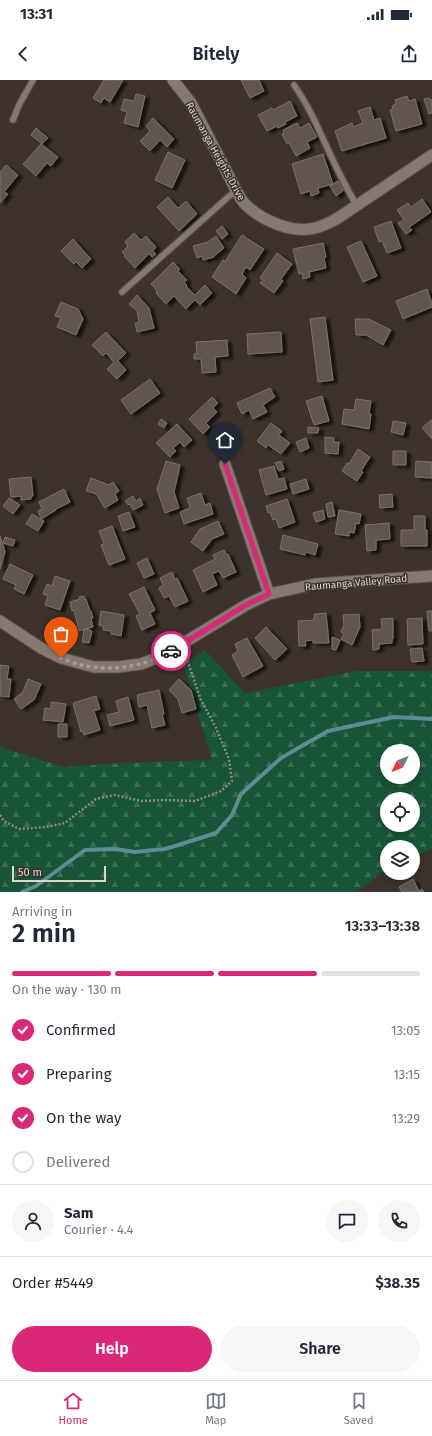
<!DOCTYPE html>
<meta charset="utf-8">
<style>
:root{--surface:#fff;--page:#f6f6f7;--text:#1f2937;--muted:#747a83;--line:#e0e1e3;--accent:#db2777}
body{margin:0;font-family:"Fira Sans",sans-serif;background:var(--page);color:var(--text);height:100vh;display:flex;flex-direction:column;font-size:15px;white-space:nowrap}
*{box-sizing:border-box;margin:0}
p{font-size:13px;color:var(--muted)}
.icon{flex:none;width:22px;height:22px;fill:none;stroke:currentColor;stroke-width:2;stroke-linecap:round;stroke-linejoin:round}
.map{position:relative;height:812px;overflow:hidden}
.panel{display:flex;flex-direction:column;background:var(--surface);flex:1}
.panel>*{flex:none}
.needle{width:26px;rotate:227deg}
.fabs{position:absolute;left:380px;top:664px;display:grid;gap:8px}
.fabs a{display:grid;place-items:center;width:40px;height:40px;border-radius:50%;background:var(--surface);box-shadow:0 2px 6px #0003;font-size:20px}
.scale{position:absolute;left:12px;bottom:10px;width:94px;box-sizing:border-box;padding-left:4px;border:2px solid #dcd5d1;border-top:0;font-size:11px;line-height:14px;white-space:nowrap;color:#dcd5d1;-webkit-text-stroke:3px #3d322c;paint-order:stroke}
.pin{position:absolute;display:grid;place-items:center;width:34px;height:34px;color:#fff;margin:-41px -17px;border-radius:50% 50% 50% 0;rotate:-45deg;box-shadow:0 0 4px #0007}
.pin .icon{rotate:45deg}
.courier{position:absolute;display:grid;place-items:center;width:40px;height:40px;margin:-20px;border:3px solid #db2777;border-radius:50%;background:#fff;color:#222;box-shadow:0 1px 5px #0007}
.summary em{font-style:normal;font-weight:600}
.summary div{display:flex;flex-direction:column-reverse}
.summary{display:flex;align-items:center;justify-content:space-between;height:68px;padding:0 12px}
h1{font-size:26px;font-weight:600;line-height:30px}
.bar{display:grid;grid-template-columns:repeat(4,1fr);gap:6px 4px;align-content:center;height:48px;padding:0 12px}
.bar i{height:5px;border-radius:3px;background:var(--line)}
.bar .current{background:var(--accent)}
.bar p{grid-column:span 4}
.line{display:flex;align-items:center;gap:10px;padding:0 12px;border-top:1px solid var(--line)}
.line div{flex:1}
.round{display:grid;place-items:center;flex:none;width:42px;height:42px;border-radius:21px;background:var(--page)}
ol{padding:0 12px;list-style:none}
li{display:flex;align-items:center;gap:12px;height:44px}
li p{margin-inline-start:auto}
li .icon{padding:4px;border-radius:50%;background:var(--accent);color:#fff;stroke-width:4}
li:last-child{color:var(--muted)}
li i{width:22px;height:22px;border:2px solid var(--line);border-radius:50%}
.primary-button{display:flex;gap:8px;margin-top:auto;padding:8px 12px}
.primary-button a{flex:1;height:46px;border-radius:24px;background:var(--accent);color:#fff;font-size:16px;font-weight:600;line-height:46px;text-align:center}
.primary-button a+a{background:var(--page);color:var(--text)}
.status{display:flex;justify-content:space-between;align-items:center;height:28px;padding:0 20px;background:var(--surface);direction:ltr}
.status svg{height:11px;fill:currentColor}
header{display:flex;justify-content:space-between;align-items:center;height:52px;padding:0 12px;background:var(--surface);font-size:18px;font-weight:600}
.tab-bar{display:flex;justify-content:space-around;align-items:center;height:56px;border-top:1px solid var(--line);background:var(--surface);font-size:11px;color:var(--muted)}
.tab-bar a{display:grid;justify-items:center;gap:2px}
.tab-bar .current{color:var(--accent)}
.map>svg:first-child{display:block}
</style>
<div class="status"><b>13:31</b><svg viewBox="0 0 49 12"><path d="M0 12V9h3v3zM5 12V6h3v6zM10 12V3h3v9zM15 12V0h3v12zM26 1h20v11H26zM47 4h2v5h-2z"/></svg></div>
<header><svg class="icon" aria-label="back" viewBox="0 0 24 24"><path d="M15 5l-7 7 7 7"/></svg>Bitely<svg class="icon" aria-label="share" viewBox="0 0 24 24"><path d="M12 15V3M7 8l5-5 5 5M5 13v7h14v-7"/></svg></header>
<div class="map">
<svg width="432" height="812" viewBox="0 0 432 812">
<defs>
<pattern id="forest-firs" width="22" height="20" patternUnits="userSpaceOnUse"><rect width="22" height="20" fill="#175438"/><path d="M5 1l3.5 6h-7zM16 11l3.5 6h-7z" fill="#386c54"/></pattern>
<filter id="shadow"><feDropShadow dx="4.5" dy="2.5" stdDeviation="1" flood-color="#0009"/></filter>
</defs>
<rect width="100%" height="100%" fill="#3d322c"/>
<path fill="url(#forest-firs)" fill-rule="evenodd" d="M 205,570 L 245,613 L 355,591 L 432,591 L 432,768 L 413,778 L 413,767 L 387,767 L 387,791 L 379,795 L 356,812 L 0,812 L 0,667 L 64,687 L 121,683 L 212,680 L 183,584 ZM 387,671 L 413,671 L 413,697 L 387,697 ZM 387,719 L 413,719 L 413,745 L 387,745 Z"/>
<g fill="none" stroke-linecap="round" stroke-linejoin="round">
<path stroke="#5f8b93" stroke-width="4" d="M 22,812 L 36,806 L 85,770 L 115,769 L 135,772 L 164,769 L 172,767 L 216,753 L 232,735 L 241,714 L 281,678 L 328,651 L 394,637 L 432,639"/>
</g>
<path fill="#61554f" stroke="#7c7069" filter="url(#shadow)" d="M 104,0 L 123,0 L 110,22 L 104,18 L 101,23 L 93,18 Z
M 241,0 L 259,0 L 264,11 L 250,18 Z
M 136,14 L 145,16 L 138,47 L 124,43 L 127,32 L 121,30 L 124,19 L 134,21 Z
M 407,16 L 409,21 L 415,19 L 422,44 L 396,51 L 390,30 L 393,29 L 392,26 L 396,24 L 395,20 Z
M 429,18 L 430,20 L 432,19 L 432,33 L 429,34 L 424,19 Z
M 290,21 L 297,36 L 285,42 L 286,44 L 278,48 L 277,46 L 267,51 L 258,35 L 272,28 L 273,30 Z
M 370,27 L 374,40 L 380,38 L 386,58 L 342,71 L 335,51 L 352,43 L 353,47 L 363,43 L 358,31 Z
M 153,38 L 174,59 L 167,67 L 160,60 L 150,71 L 140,61 L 150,51 L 146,46 Z
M 297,43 L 300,48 L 309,43 L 317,57 L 307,62 L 310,68 L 296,76 L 289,63 L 287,64 L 282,54 L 284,53 L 283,50 Z
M 36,48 L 48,58 L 42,64 L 31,55 Z
M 41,64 L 58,77 L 51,86 L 47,83 L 36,96 L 23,84 Z
M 168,72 L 185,80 L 172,108 L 155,100 Z
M 323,74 L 333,104 L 318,108 L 319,113 L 311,116 L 310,111 L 301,114 L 292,84 Z
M 6,85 L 18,95 L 4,112 L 8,114 L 0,123 L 0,92 Z
M 338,101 L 344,110 L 336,116 L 330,106 Z
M 168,117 L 178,128 L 186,121 L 197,134 L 179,151 L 157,127 Z
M 422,119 L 431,132 L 409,147 L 412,150 L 406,154 L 398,143 L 404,140 L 397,130 L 408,123 L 411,127 Z
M 391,141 L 401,168 L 387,173 L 382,161 L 379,162 L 374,147 Z
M 222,146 L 228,154 L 222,159 L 216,151 Z
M 134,153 L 141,160 L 146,156 L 156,167 L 153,171 L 156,174 L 152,177 L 149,174 L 135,188 L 124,176 L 125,175 L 122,172 L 128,166 L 125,162 Z
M 242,155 L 264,169 L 250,190 L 246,187 L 242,194 L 246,198 L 236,214 L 212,197 L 223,180 L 225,182 Z
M 216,156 L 224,168 L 214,176 L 214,177 L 203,180 L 202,176 L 197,178 L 193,166 L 208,162 Z
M 73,159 L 91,179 L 82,188 L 76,182 L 74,184 L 61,171 Z
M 361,161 L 377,196 L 363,202 L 347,167 Z
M 323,163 L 326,177 L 324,178 L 326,188 L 309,192 L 310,197 L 303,199 L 302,193 L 299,194 L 293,169 Z
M 277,173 L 292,184 L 281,199 L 283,201 L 274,213 L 260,203 L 263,200 L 260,198 Z
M 173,182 L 180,189 L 178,191 L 187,200 L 184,202 L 187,205 L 186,206 L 195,215 L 205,205 L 212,213 L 200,225 L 195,220 L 186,229 L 174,216 L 166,224 L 156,213 L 157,211 L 151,204 Z
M 427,209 L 432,223 L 432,227 L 403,239 L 396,221 Z
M 137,215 L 149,228 L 154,248 L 137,252 L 135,243 L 139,242 L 137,231 L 129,224 Z
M 61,222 L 78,229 L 83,239 L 76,255 L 57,247 L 61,238 L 55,236 Z
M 325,237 L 333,300 L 318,302 L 310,239 Z
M 355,239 L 369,239 L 391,250 L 383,265 L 366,255 L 356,255 Z
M 106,252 L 126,273 L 118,281 L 126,290 L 117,299 L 107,289 L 114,282 L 106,273 L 103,276 L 92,265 Z
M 281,252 L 282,272 L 248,274 L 247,254 Z
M 227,260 L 228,276 L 215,277 L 216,292 L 202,293 L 201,279 L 194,279 L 194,274 L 197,273 L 196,262 Z
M 150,299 L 160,313 L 131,334 L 121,320 Z
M 270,308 L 275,317 L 263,325 L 267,332 L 253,339 L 249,330 L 242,334 L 237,323 Z
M 322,316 L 329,341 L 314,345 L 306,321 Z
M 212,317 L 218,323 L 213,328 L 217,332 L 206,343 L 210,347 L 203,354 L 189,339 Z
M 356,319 L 371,321 L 369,334 L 371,334 L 369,349 L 342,344 L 344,329 L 354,330 Z
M 161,339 L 167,343 L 164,348 L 158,344 Z
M 431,340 L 432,340 L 432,359 L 422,348 Z
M 393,341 L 406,343 L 403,355 L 391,352 Z
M 271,343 L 282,351 L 279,355 L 290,363 L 281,374 L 268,365 L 266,368 L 257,361 Z
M 177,344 L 192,360 L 184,367 L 180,362 L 173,368 L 176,371 L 170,377 L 156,363 Z
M 308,347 L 319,348 L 318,353 L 308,353 Z
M 325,357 L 334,358 L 334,362 L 339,362 L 338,374 L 325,373 Z
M 306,358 L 309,368 L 300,372 L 296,362 Z
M 358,369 L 370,377 L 361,391 L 363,392 L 357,401 L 342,391 L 347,383 L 349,384 Z
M 393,371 L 406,371 L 406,385 L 393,385 Z
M 166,381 L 180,385 L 174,412 L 179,428 L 165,433 L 157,409 Z
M 281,381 L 284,389 L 279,391 L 275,383 Z
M 416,381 L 432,382 L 432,398 L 415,397 Z
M 274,386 L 278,399 L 284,398 L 287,409 L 266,415 L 259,390 Z
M 31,397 L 33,416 L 31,416 L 31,419 L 21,420 L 21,416 L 11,417 L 9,399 Z
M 91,398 L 109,405 L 113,402 L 119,411 L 115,414 L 118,420 L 105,428 L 96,414 L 86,411 Z
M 306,399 L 309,409 L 293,414 L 290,404 Z
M 64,409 L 70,422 L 56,429 L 56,430 L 41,439 L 38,431 L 42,429 L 39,422 Z
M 201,413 L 205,425 L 210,423 L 213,434 L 184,444 L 180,432 L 190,428 L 187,418 Z
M 392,414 L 393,427 L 380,428 L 379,415 Z
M 133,416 L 136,421 L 140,418 L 143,425 L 133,430 L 130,424 L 128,425 L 125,421 Z
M 9,418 L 20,425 L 13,434 L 3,426 Z
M 287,419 L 295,442 L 279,448 L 276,439 L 273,440 L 270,432 L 268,433 L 266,426 Z
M 332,422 L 335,436 L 328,437 L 326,424 Z
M 323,430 L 325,439 L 316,442 L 313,433 Z
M 339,430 L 361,434 L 359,444 L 356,443 L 354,453 L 349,452 L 349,456 L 335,454 Z
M 129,432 L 135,447 L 123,451 L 118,436 Z
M 32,434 L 44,441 L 38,451 L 26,444 Z
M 414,436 L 425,436 L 425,450 L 427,450 L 427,466 L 401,466 L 401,450 L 414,450 Z
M 218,441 L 224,454 L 212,459 L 203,471 L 191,462 L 200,449 Z
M 389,443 L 390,459 L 376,460 L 376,470 L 367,471 L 365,445 Z
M 112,446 L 125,479 L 109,485 L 101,465 L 104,464 L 99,451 Z
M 283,455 L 318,464 L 315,475 L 306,472 L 305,475 L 280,469 Z
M 0,456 L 5,472 L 0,489 Z
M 5,457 L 15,460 L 13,466 L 3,463 Z
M 224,470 L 226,474 L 228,474 L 236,492 L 223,498 L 219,491 L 212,494 L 217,505 L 203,512 L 193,490 L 215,479 L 213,475 Z
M 147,478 L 154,494 L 144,498 L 137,483 Z
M 10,484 L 33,495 L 24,514 L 14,509 L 16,505 L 3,499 Z
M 172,492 L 175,499 L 177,498 L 188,521 L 175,527 L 169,516 L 164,518 L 159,508 L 163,505 L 160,498 Z
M 55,496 L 70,501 L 60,530 L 45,525 L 48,516 L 43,514 L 47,504 L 52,506 Z
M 144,507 L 155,530 L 150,533 L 155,544 L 142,550 L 136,536 L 140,534 L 129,514 Z
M 84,516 L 85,520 L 86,519 L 90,531 L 91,531 L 93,538 L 91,538 L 93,547 L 79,551 L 74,530 L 72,531 L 70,522 L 80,519 L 79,517 Z
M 101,531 L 124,535 L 121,556 L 111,554 L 111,551 L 103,550 L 103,546 L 99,545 Z
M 427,531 L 432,531 L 432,551 L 429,551 Z
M 326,533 L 329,563 L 313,563 L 313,560 L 305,561 L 306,566 L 299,566 L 298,541 L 314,540 L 314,534 Z
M 359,534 L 360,547 L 352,565 L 341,559 L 344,554 L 341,552 L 344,545 L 343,535 Z
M 393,538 L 393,559 L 392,559 L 392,563 L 379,564 L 379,569 L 373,570 L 372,550 L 382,549 L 381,539 Z
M 422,538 L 423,564 L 408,565 L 407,539 Z
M 266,547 L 287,569 L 275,580 L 255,558 Z
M 86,549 L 92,551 L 89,563 L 82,562 L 84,550 Z
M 332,557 L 340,560 L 336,570 L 332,569 Z
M 247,558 L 263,586 L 243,597 L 232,575 L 238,571 L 235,564 Z
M 422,568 L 424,581 L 412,582 L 410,569 Z
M 0,585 L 9,586 L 7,599 L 11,599 L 9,617 L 0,616 Z
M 28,599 L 41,604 L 34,620 L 21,629 L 14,619 L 23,612 Z
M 179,599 L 191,610 L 196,629 L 182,633 L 178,619 L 169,610 Z
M 159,610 L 164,634 L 162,634 L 165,645 L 152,648 L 147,625 L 139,627 L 137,615 Z
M 96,616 L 100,629 L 94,631 L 100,650 L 84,655 L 83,651 L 81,652 L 73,623 Z
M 128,617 L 134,640 L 110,646 L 107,635 L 119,632 L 116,621 Z
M 51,622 L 66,624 L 63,642 L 43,640 L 45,628 L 51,629 Z
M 58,644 L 67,644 L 67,657 L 58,657 Z
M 413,799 L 419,811 L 422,809 L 424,812 L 402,812 L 399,807 Z"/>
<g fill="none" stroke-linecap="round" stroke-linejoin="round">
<g stroke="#584e49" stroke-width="8">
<path id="lane" d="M 294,5 C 309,26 319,50 330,74 C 338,91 347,109 357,126
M 13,40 L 19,25 L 33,0
M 122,212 L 236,110"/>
</g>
<g stroke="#584e49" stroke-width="13">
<path id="street" d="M 173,0 L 191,23 L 236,110 C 238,114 241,119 244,123 C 260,140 292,154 315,148 C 323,146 331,142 338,138 L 432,75
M 225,384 L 269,514
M 0,541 L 41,568 L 61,578 L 94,587 L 118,587 L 141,584 L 162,576 L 246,525 L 269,514 L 315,504 L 432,496"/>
</g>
<path stroke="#918883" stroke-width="2.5" stroke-dasharray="2 2" stroke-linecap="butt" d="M 0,735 L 4,741 L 19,749 L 46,747 L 65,743 L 96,719 L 115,715 L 141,721 L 166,720 L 195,721 L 221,711 L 232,701 L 229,679 L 216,648 L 201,620 L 185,574"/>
<use href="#lane" stroke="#867972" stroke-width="5.5"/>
<use href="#street" stroke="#867972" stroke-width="11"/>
</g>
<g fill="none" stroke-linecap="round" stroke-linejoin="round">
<path stroke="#a49c97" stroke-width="4" stroke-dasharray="0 7.2" d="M 61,578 C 71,582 82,586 93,587 C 119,591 149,584 171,571"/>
<path stroke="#db2777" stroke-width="5" d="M 171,571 L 246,525 L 269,514 L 225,384"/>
</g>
<g text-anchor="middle" stroke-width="3" stroke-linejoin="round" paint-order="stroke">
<g font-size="10" fill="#dcd5d1" stroke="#3d322c">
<text transform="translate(216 71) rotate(61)" y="4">Raumanga Heights Drive</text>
<text transform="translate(356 502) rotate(-5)" y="4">Raumanga Valley Road</text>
</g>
</g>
</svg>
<div class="fabs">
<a><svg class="needle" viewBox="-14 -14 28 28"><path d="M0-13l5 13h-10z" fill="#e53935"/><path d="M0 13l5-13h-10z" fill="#747a83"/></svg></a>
<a><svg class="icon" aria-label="locate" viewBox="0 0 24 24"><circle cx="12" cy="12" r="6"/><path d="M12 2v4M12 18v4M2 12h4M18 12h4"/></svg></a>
<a><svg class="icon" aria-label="layers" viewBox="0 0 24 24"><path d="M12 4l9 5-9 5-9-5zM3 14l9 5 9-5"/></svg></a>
</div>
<div class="scale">50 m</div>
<div class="pin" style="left:61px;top:578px;background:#ea580c"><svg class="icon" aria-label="bag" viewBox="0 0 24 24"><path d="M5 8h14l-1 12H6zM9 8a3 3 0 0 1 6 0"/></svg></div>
<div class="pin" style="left:225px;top:384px;background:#1f2937"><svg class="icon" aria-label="home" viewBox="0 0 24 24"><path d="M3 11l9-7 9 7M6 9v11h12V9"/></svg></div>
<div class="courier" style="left:171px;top:571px"><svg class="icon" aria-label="car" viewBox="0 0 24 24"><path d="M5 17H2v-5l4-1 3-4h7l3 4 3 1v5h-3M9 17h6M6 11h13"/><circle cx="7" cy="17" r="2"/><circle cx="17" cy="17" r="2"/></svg></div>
</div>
<section class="panel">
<div class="summary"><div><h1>2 min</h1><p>Arriving in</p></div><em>13:33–13:38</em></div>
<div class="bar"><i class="current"></i><i class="current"></i><i class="current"></i><i></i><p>On the way · 130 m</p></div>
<ol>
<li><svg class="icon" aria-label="check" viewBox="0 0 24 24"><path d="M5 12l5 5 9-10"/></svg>Confirmed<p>13:05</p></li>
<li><svg class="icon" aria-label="check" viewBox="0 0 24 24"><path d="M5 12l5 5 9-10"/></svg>Preparing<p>13:15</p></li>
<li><svg class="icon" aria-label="check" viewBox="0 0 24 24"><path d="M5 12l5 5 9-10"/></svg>On the way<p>13:29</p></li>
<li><i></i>Delivered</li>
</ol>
<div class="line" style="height:72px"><a class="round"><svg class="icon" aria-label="person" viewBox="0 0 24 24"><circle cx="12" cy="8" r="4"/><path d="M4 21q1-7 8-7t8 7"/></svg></a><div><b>Sam</b><p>Courier · 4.4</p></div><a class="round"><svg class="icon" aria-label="chat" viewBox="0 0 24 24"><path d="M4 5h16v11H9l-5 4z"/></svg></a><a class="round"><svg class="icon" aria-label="phone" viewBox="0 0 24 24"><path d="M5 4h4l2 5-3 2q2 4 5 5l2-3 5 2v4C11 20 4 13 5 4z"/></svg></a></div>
<div class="line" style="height:52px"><div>Order #5449</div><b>$38.35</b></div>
<div class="primary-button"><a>Help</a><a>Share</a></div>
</section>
<nav class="tab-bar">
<a class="current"><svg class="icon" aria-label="home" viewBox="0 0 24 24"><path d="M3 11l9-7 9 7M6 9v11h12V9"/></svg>Home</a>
<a><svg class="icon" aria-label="map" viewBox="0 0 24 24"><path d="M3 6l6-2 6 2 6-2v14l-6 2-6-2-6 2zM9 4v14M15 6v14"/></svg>Map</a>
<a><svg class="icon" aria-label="saved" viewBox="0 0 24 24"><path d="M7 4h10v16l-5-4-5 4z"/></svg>Saved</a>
</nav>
